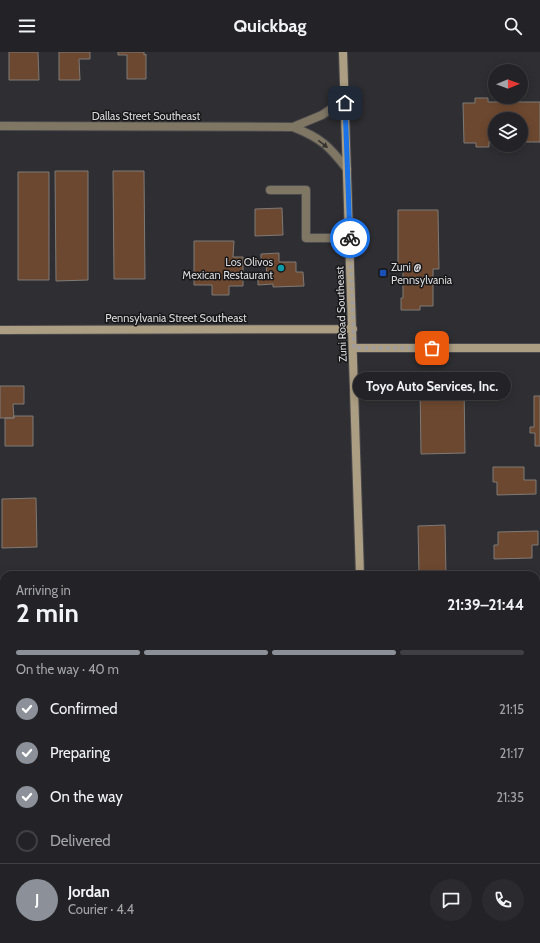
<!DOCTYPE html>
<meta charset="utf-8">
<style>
:root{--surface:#232226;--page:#2b2a2e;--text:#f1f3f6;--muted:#a3a4a7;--line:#403f43;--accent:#8c9099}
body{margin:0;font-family:Cabin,sans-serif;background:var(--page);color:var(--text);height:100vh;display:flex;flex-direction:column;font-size:15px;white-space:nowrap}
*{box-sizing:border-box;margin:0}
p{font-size:13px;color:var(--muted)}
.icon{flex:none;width:22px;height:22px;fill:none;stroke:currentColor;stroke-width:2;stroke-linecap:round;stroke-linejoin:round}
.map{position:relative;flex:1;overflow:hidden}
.sheet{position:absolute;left:0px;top:519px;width:540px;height:372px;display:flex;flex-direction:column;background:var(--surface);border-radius:12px 12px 0 0;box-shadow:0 2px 10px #0003,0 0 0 1px var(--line)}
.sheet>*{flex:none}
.needle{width:26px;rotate:89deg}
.buttons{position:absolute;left:488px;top:12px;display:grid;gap:8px}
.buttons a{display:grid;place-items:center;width:40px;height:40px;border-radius:50%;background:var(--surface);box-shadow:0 2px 10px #0003,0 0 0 1px var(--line);font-size:20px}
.pin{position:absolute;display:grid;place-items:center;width:34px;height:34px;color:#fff;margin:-17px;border-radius:8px;box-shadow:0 2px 6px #0006}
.courier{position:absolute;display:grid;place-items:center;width:40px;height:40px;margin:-20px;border:3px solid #1a73e8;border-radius:50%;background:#fff;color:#222;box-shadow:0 1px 5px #0007}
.bubble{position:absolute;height:28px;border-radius:14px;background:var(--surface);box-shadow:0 2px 10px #0003,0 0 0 1px var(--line);font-size:13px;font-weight:800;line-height:28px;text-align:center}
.overview em{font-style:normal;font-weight:800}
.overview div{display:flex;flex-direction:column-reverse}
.overview{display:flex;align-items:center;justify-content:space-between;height:68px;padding:0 16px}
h1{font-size:26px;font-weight:800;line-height:30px}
.bar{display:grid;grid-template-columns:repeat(4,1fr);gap:6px 4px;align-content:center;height:48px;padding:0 16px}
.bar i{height:5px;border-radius:3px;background:var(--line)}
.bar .active{background:var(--accent)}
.bar p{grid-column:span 4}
.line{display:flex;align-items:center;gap:10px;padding:0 16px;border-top:1px solid var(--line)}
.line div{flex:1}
.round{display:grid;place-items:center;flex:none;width:42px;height:42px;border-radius:21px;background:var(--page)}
ol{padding:0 16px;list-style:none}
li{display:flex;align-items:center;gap:12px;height:44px}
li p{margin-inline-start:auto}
li .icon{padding:4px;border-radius:50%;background:var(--accent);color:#fff;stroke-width:4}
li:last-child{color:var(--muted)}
li i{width:22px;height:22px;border:2px solid var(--line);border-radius:50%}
header{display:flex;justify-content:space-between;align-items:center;height:52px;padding:0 16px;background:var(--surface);font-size:18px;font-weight:800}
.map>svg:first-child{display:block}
</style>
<header><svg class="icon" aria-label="menu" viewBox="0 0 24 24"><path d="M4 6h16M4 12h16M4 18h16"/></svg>Quickbag<svg class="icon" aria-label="search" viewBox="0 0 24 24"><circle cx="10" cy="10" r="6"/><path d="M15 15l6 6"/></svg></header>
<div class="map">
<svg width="540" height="891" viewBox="0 0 540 891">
<rect width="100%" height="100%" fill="#2f2e32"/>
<path fill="#6d4830" stroke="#7e7a77" d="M 9,0 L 38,0 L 39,28 L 9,28 Z
M 59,0 L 90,0 L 90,7 L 79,7 L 80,28 L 59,28 Z
M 118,0 L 144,0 L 144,3 L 146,2 L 146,27 L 127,27 L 127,3 L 118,3 Z
M 475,46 L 488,46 L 488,50 L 540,50 L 540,90 L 521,90 L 521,67 L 495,67 L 495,90 L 489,90 L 489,95 L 476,95 L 476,91 L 464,91 L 463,51 L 475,51 Z
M 55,119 L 88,119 L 88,228 L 56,229 Z
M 113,119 L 144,119 L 145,227 L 114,227 Z
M 18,120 L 49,120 L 49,228 L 18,228 Z
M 282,156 L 283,183 L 255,184 L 255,157 Z
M 398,158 L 438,158 L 439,217 L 433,217 L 433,254 L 420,254 L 420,258 L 401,258 L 401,246 L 403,246 L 403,217 L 398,217 Z
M 194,189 L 234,189 L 233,205 L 243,205 L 243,234 L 229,234 L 229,243 L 212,243 L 212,233 L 194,233 Z
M 279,201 L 279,210 L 296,210 L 296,220 L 303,220 L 304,234 L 273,235 L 273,232 L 258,233 L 258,225 L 267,225 L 266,212 L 261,212 L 261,202 Z
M 464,333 L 465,401 L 421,402 L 420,334 Z
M 0,334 L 24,334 L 24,352 L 13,352 L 14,366 L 0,366 Z
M 534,344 L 540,344 L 540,394 L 535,394 L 535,381 L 530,381 L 530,375 L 534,375 Z
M 14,364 L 33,364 L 33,394 L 5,394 L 5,366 L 14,366 Z
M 493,415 L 524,415 L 524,428 L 536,428 L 536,442 L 497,443 L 497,430 L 493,430 Z
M 36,446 L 37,495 L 2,496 L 2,447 Z
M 445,473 L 446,523 L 419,523 L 418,474 Z
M 538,479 L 538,493 L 532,493 L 532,506 L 494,507 L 494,493 L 498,493 L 498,480 Z
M 1,768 L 4,768 L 4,797 L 1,797 Z
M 270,887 L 310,887 L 310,891 L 271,891 Z"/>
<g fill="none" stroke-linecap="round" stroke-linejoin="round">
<g stroke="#4a494d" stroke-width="10">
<path id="lane" d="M 270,138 L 306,138 L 306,186 L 350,186
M 452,891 L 452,887
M 535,891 L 535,887"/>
</g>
<g stroke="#4a494d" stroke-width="10">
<path id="street" d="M 0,74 L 293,75 C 321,86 329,94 347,117
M 293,75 L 322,63 L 334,55 L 344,40
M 0,586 L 4,586
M 536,611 L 540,611"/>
</g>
<g stroke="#4a494d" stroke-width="10">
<path id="secondary" d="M 343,0 L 360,523
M 0,278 L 353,277
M 354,296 L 540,296
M 367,887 L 367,891"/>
</g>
<use href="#lane" stroke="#7f7664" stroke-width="8"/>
<use href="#street" stroke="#7f7664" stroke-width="8"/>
<use href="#secondary" stroke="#ac9e82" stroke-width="8"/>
</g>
<defs><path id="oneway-solid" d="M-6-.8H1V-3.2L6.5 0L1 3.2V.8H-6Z"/></defs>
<use fill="#363430" href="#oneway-solid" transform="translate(323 92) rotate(38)"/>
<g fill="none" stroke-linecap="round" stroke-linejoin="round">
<path stroke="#9e9da0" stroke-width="4" stroke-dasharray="0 7.2" d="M 350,186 L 354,296 L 432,296"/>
<path stroke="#1a73e8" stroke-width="5" d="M 345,51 L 350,186"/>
</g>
<circle fill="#0f9aa8" stroke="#171719" stroke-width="1.5" cx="281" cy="216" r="4"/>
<rect fill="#1a4fb4" stroke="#171719" stroke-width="1.5" x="379" y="217" width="8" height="8" rx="2"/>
<g text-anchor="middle" stroke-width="3" stroke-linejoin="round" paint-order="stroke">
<g font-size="11" fill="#d9d9db" stroke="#171719">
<text x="146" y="68">Dallas Street Southeast</text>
<text transform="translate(341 262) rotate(-92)" y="4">Zuni Road Southeast</text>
<text x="176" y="270">Pennsylvania Street Southeast</text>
</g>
<g font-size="11" fill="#d9d9db" stroke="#171719" text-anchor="end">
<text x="273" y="214">Los Olivos<tspan x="273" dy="13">Mexican Restaurant</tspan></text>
<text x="391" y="219" text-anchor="start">Zuni @<tspan x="391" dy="13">Pennsylvania</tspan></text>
</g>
</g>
</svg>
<div class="buttons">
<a><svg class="needle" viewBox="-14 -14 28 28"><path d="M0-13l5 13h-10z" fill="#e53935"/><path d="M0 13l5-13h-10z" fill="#a3a4a7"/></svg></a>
<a><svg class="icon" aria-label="layers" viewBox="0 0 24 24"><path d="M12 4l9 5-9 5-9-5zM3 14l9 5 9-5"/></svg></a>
</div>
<div class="pin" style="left:432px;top:296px;background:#ea580c"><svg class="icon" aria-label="bag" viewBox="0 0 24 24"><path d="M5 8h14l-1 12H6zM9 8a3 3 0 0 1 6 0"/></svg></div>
<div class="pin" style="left:345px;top:51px;background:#1f2937"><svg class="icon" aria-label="home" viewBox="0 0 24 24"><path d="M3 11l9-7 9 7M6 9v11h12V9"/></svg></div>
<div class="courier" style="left:350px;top:186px"><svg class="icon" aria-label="bike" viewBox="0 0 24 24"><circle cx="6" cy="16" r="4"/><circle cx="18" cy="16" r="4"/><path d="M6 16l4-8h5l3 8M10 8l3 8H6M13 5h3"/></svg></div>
<div class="bubble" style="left:353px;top:320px;width:158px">Toyo Auto Services, Inc.</div>
<section class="sheet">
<div class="overview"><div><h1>2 min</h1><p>Arriving in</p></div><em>21:39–21:44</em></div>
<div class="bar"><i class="active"></i><i class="active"></i><i class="active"></i><i></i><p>On the way · 40 m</p></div>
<ol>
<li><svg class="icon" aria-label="check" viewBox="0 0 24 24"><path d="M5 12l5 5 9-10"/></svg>Confirmed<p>21:15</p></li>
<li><svg class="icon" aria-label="check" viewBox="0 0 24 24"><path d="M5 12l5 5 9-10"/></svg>Preparing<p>21:17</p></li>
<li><svg class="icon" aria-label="check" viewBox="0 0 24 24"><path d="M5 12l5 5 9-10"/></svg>On the way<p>21:35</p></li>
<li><i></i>Delivered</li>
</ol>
<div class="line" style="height:72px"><b class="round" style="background:var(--accent);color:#fff">J</b><div><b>Jordan</b><p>Courier · 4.4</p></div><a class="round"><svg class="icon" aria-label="chat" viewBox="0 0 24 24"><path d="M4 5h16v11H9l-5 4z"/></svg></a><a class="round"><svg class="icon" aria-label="phone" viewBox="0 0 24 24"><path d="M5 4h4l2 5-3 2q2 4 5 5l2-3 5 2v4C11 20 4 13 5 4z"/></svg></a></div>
</section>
</div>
